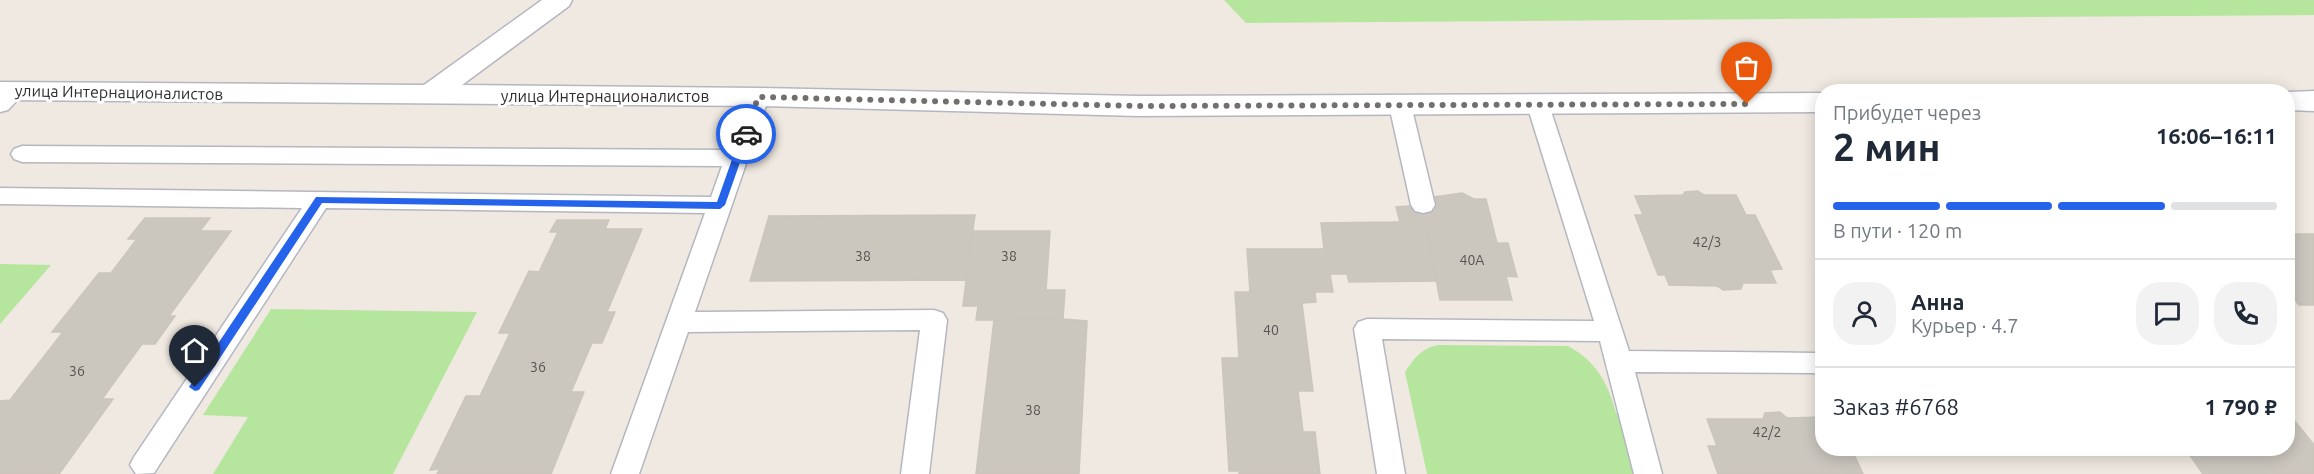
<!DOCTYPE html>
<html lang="ru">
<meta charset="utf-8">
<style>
:root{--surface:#fff;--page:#f2f2f3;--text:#1f2937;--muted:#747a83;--line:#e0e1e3;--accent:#2563eb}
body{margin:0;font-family:Ubuntu,sans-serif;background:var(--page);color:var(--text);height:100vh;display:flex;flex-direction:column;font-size:22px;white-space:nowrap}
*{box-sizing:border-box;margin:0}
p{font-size:20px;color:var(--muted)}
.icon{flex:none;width:33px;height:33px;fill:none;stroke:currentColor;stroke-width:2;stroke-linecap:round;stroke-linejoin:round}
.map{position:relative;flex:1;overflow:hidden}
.drawer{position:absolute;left:1815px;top:84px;width:480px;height:372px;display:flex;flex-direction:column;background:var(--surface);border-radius:24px;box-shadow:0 3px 15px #0003}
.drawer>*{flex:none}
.pin{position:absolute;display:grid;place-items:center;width:51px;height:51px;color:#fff;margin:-62px -26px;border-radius:50% 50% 50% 0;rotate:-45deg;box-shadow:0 0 6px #0007}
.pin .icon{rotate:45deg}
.courier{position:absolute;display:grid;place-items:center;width:60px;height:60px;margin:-30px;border:4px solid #2563eb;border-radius:50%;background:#fff;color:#222;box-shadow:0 2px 8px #0007}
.head em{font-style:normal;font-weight:700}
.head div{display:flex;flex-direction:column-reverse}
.head{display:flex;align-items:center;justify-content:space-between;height:102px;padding:0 18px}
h1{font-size:39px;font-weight:700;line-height:45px}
.bar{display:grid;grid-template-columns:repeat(4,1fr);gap:9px 6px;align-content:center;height:72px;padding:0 18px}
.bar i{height:8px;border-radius:4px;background:var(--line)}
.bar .current{background:var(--accent)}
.bar p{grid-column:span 4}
.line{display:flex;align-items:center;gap:15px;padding:0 18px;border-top:2px solid var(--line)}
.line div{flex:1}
.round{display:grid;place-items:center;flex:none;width:63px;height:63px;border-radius:24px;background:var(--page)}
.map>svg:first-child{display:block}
</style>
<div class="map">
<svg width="2314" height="474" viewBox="0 0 2314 474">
<rect width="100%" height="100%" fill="#efe9e1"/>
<path fill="#b6e59e" d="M 1224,0 L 2314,0 L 2314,15 L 1246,23 Z
M 0,264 L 51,265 L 0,324 Z
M 271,309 L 477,312 L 393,474 L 213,474 L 248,417 L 203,415 Z
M 1438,345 L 1568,346 C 1596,361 1608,383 1616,413 L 1622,414 L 1648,474 L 1427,474 L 1405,372 C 1414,359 1421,348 1438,345 Z"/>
<path fill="#cbc7bf" stroke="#cbc5ba" stroke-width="1.5" d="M 1698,191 L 1704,195 L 1736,195 L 1746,215 L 1755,215 L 1782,269 L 1770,270 L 1776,283 L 1743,283 L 1741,289 L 1723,290 L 1717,286 L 1669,285 L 1665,275 L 1658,275 L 1635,215 L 1643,215 L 1635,196 L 1683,195 L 1685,192 Z
M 1462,193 L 1474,199 L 1486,199 L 1497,243 L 1508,243 L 1517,277 L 1506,276 L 1512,300 L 1440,300 L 1426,228 L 1393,228 L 1393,222 L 1400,222 L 1396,207 L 1423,205 L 1427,198 Z
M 975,215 L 966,280 L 750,281 L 769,216 Z
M 145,218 L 210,218 L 200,231 L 231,231 L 169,316 L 175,316 L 155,344 L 142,344 L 102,399 L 113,399 L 59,474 L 0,474 L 0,401 L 10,400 L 63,332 L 52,332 L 99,273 L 111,273 L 137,239 L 128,239 Z
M 557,220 L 609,220 L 605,229 L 642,229 L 607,312 L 615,312 L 602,343 L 592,343 L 571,392 L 584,392 L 551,474 L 437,474 L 440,469 L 430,470 L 466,396 L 480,396 L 510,333 L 499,333 L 529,271 L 539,272 L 558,232 L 550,232 Z
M 1393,222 L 1393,228 L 1426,228 L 1437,281 L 1349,282 L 1347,274 L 1330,274 L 1333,292 L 1315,292 L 1316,302 L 1302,303 L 1313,391 L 1298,391 L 1303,432 L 1315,432 L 1320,474 L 1239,474 L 1239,471 L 1229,471 L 1222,358 L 1239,358 L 1235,292 L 1250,292 L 1247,249 L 1324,249 L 1321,223 Z
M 972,231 L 1050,231 L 1046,290 L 1065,290 L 1063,319 L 976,320 L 978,306 L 963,306 Z
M 2288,234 L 2314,234 L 2314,305 L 2299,305 L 2288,291 L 2288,277 L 2295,277 L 2288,268 L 2288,256 L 2291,256 L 2288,252 Z
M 1063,319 L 1087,321 L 1079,474 L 976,474 L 994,320 Z
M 1780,412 L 1787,418 L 1822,417 L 1822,448 L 1851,448 L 1863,474 L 1718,474 L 1708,446 L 1717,446 L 1707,419 L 1763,419 L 1765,413 Z
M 2288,420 L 2294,420 L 2314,445 L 2314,474 L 2203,474 L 2185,448 L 2288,448 Z"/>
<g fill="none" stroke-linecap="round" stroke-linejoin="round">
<g stroke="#b4b7c1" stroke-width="3">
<path id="service" d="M 15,84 L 23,86 L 26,91 L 8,110 L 0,112 L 0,93 L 7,86 Z
M 758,90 L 766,92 L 769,97 L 695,312 L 934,310 L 943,313 L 947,320 L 929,474 L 901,474 L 920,330 L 688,332 L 639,474 L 611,474 L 705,213 L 326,208 L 154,473 L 136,474 L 130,465 L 134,457 L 302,208 L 0,204 L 0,188 L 711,197 L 722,166 L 22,162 L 14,159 L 11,154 L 14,149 L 22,146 L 728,150 L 747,97 L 750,92 Z
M 1400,98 L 1408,100 L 1411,105 L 1435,205 L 1431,211 L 1423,213 L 1415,211 L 1411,205 L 1389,105 L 1392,100 Z
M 1538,98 L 1546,100 L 1549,105 L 1629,351 L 1817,353 L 1822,354 L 1822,376 L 1813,373 L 1635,372 L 1662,474 L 1634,474 L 1600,341 L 1382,339 L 1405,474 L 1377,474 L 1354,329 L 1358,322 L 1367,319 L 1594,321 L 1527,105 L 1530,100 Z"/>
</g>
<g stroke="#b4b7c1" stroke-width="3">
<path id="minor" d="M 542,0 L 572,0 L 569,6 L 462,85 L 758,88 L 1139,96 L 1822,93 L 1822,112 L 1139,116 L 758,106 L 0,100 L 0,82 L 424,85 Z
M 2314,91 L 2314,111 L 2288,110 L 2288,92 Z"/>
</g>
<use href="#service" fill="#fff" fill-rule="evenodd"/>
<use href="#minor" fill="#fff" fill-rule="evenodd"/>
</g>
<path fill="#2563eb" d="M 746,131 L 750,134 L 725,205 L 720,209 L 322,203 L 199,390 L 195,391 L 189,387 L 316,197 L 717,202 L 741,134 Z"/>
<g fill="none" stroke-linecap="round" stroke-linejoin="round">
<path stroke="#726f6d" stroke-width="6" stroke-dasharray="0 10.8" d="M 746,134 L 758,97 L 1139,106 L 1747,104"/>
</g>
<g text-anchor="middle" stroke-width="6" stroke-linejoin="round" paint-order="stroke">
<g font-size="14" fill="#555452">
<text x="1707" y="247">42/3</text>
<text x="863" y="261">38</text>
<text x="1009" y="261">38</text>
<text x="1472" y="265">40А</text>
<text x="1271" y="335">40</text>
<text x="538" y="372">36</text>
<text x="77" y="376">36</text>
<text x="1033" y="415">38</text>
<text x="1767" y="437">42/2</text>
</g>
<g font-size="16" fill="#2e2e2e" stroke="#fff">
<text transform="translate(119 92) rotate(1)" y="6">улица Интернационалистов</text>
<text x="605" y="102">улица Интернационалистов</text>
</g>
</g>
</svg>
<div class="pin" style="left:1747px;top:104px;background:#ea580c"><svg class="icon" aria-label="bag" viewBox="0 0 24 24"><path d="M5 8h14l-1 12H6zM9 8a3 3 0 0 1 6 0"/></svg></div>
<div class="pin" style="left:195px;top:387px;background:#1f2937"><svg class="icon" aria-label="home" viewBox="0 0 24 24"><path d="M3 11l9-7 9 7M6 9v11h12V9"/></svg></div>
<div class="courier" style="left:746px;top:134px"><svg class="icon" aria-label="car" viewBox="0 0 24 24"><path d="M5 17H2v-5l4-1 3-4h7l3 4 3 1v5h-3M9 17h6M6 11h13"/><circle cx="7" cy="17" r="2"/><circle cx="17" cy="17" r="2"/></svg></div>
<section class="drawer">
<div class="head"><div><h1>2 мин</h1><p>Прибудет через</p></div><em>16:06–16:11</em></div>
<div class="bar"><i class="current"></i><i class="current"></i><i class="current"></i><i></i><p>В пути · 120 m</p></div>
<div class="line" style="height:108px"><a class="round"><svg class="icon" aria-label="person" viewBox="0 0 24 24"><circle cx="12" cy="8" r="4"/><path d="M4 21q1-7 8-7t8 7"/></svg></a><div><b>Анна</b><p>Курьер · 4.7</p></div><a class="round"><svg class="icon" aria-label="chat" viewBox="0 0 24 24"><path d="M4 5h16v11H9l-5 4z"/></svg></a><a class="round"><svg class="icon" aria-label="phone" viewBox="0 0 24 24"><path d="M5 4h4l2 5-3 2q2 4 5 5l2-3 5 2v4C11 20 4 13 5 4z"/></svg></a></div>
<div class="line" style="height:78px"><div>Заказ #6768</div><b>1 790 ₽</b></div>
</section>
</div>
